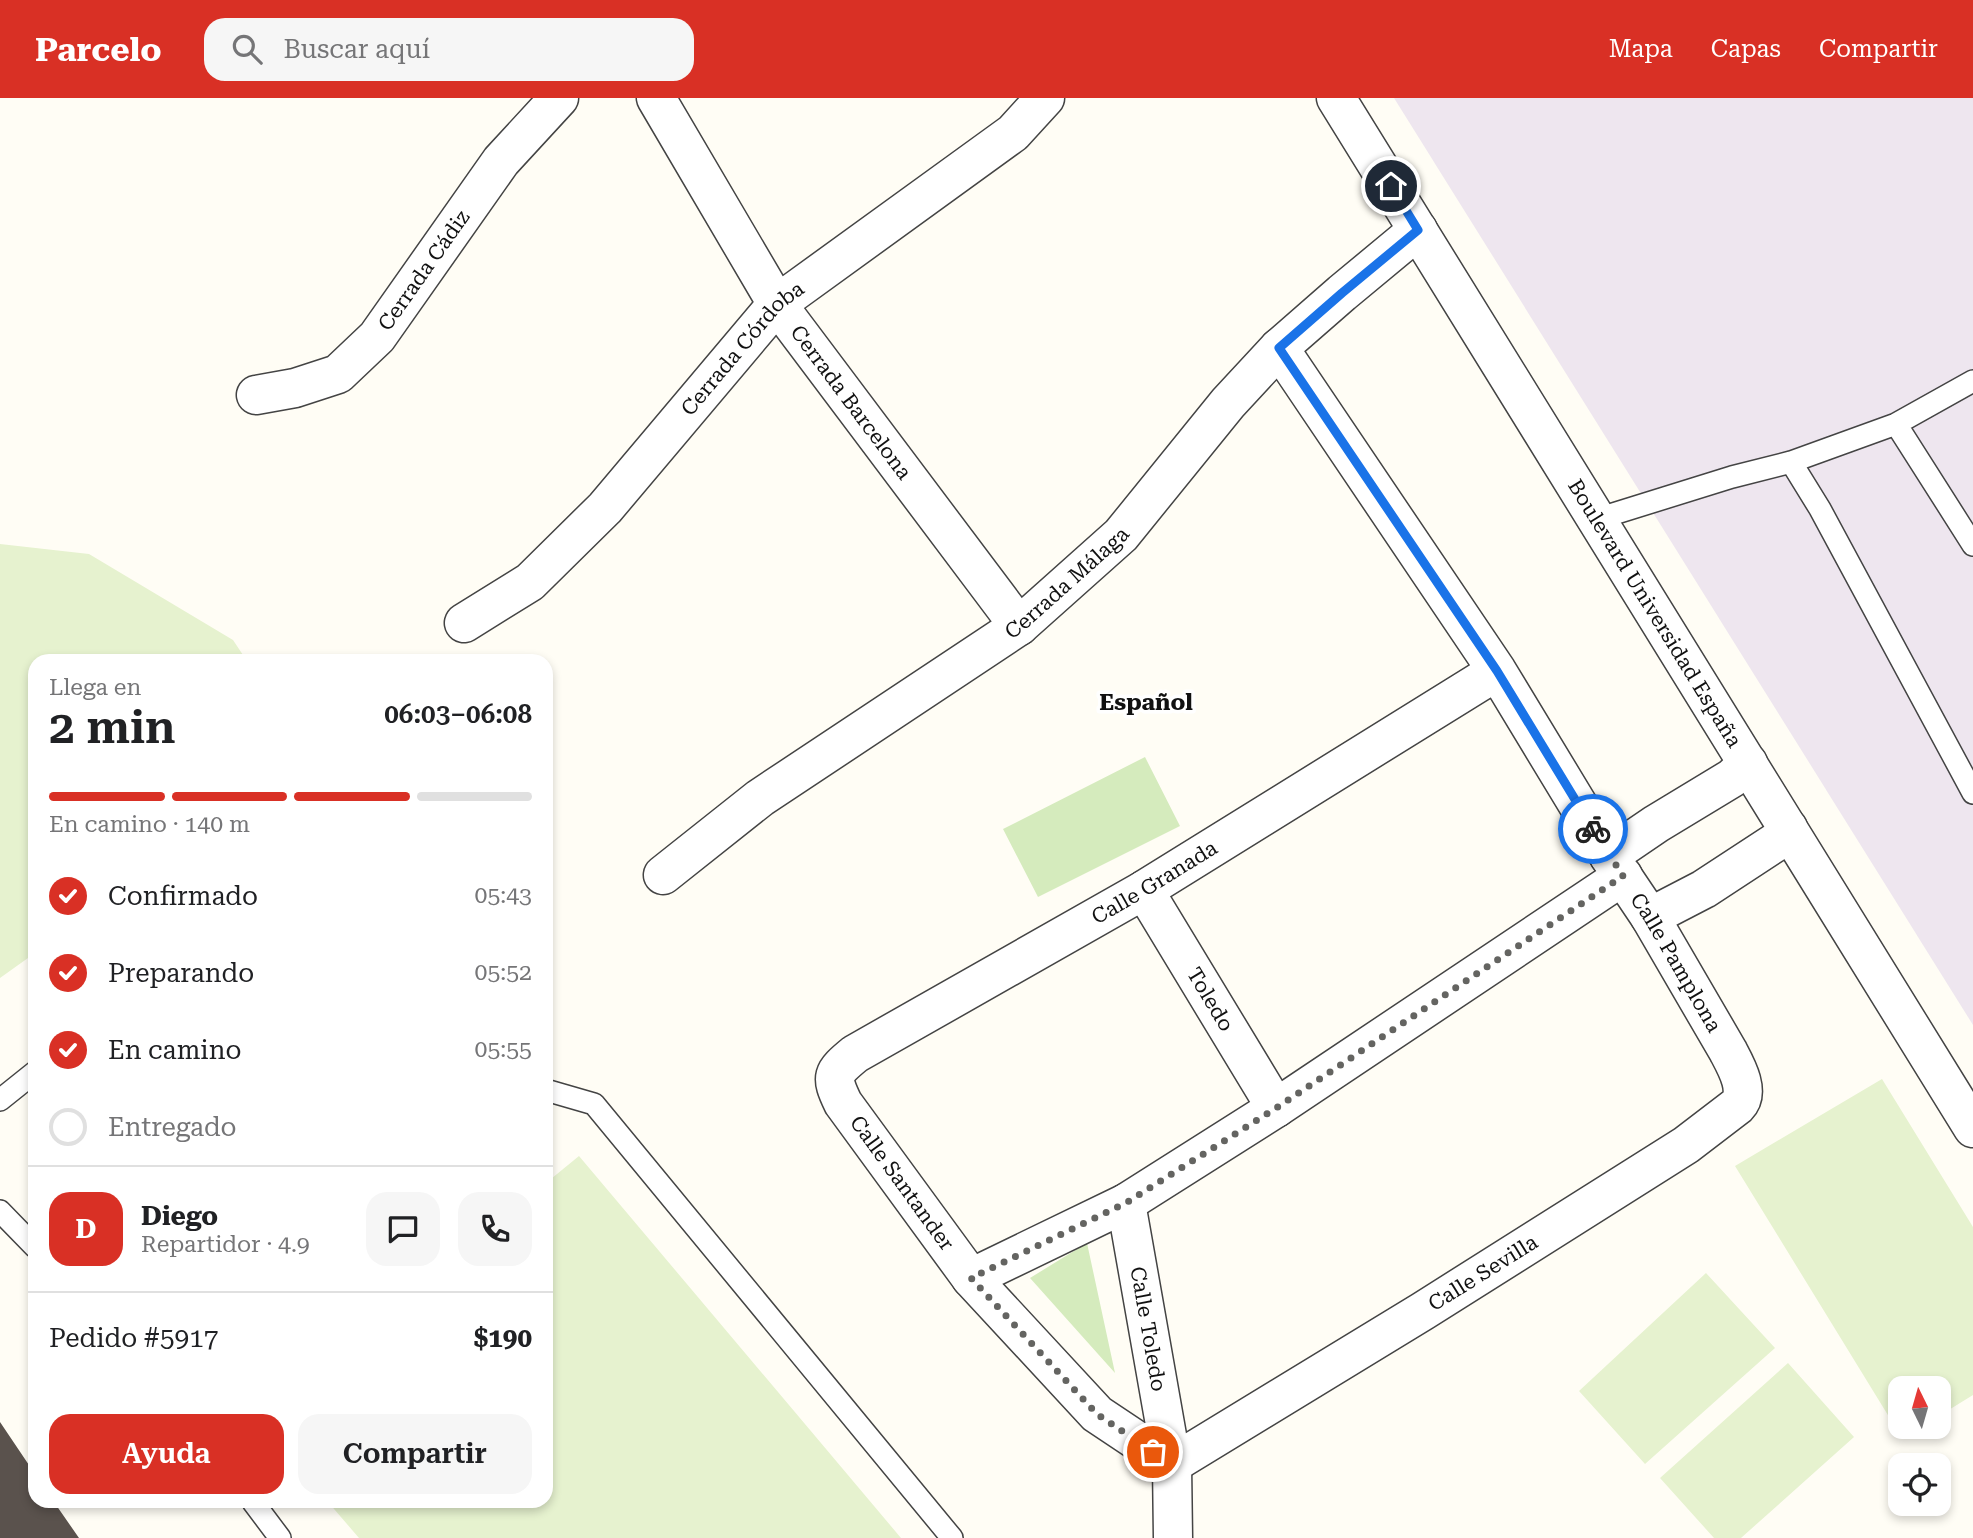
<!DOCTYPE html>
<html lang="es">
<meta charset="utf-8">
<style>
:root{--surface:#fff;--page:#f6f6f6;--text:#202124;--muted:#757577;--line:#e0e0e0;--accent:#d93025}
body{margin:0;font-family:"Roboto Serif",serif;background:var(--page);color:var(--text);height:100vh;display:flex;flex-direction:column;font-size:26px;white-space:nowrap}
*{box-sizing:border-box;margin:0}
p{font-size:23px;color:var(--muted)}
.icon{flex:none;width:38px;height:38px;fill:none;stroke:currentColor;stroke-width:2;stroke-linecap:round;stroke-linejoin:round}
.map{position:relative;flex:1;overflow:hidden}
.sheet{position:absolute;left:28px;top:556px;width:525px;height:854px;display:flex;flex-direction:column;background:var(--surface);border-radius:21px;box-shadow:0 4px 10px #0003}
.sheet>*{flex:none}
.needle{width:46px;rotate:355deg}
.fabs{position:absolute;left:1888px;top:1278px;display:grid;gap:14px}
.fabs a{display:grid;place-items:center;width:63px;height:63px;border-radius:14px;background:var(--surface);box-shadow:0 4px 10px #0003;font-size:35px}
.pin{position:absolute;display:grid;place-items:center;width:60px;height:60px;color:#fff;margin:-30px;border:4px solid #fff;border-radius:50%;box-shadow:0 2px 7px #0007}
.courier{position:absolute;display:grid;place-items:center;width:70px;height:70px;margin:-35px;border:5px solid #1a73e8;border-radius:50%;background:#fff;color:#222;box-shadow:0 2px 9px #0007}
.overview em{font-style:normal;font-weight:600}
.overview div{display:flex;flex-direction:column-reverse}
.overview{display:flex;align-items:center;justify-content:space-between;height:119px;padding:0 21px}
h1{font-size:46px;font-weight:600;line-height:52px}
.bar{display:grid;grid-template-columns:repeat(4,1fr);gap:10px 7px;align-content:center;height:84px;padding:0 21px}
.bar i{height:9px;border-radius:5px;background:var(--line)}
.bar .active{background:var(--accent)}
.bar p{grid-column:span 4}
.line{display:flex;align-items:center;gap:18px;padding:0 21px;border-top:2px solid var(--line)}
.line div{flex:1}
.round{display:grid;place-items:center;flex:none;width:74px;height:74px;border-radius:21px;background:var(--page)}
ol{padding:0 21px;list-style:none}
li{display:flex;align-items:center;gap:21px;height:77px}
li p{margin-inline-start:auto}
li .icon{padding:7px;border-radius:50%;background:var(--accent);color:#fff;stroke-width:4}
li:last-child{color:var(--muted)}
li i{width:38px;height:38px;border:4px solid var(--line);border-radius:50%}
.primary-button{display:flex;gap:14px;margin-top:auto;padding:14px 21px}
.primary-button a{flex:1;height:80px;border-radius:21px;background:var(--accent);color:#fff;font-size:28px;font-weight:600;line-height:80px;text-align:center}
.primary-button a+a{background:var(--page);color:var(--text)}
header{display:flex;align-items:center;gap:42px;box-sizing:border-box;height:98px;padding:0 35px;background:var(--accent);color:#fff}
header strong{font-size:33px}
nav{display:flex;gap:38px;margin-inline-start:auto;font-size:24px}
.search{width:490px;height:63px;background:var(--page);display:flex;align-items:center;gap:18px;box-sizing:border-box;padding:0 24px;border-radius:21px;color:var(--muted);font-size:26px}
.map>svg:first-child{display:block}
</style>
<header>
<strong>Parcelo</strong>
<div class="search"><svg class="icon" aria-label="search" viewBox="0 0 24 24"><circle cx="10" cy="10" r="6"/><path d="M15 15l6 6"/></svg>Buscar aquí</div>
<nav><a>Mapa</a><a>Capas</a><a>Compartir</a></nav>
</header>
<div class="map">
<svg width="1973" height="1440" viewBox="0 0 1973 1440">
<rect width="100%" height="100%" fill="#fffdf5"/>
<path fill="#eee6ef" d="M 1394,0 L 1973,0 L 1973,927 Z"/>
<path fill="#d5ebbd" d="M 1145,659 L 1180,728 L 1038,799 L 1003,731 Z
M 1087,1145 L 1115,1275 L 1030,1180 Z"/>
<path fill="#e6f2cf" d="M 0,446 L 89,456 L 233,542 L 247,563 L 35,564 L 35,855 L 0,880 Z
M 1882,981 L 1973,1129 L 1973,1297 L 1939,1318 L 1939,1290 L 1900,1290 L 1900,1328 L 1922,1328 L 1902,1340 L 1735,1068 Z
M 579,1058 L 901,1440 L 359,1440 L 328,1404 L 546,1404 L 546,1085 Z
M 1706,1175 L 1775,1250 L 1645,1366 L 1579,1293 Z
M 1788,1265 L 1854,1339 L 1741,1440 L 1714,1440 L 1660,1380 Z"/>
<path fill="#5a524d" d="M 0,1324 L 35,1376 L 35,1404 L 54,1404 L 79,1440 L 0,1440 Z"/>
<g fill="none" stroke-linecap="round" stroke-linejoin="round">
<g stroke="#444" stroke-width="24">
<path id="lane" d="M 1896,326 L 1973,447
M 1791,364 L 1820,411 L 1973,695
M 1597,421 L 1732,379 L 1791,364 L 1896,326 L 1973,283
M 546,994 L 549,993 L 594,1006 L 952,1440
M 0,1002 L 35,974
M 0,1113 L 35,1149
M 253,1404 L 280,1440"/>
</g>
<g stroke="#444" stroke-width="41">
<g id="street">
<path id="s1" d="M 656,0 L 777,206 L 1019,528"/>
<path id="s2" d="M 1336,0 L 1973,1030"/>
<path id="s3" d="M 1279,250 L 1497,573 L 1609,758 L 1650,819 L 1728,953 C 1736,968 1751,994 1737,1008 L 1686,1047 L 1423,1213 L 1172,1366 L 1097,1316 L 971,1180 L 843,1005 C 830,978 832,975 855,956 L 1144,792 L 1497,573"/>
<path id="s4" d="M 256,297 L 295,290 L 338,276 L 377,239 L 501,63 L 559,0"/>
<path id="s5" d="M 464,525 L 530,484 L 605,410 L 777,206 L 1013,35 L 1045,0"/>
<path d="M 1609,758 L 1656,726 L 1732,680 L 1748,665"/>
<path id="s6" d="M 663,777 L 760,700 L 1019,528 L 1121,437 L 1228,305 L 1279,250 L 1342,195 L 1418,132"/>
<path id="s7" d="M 1144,792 L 1276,1010"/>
<path d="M 1650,819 L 1704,791 L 1782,740 L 1788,730"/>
<path id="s8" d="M 1126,1105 L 1172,1366 L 1173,1440"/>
<path d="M 971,1180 L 1126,1105 L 1276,1010 L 1623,778"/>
</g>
</g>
<use href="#lane" stroke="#fff" stroke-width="21"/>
<use href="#street" stroke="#fff" stroke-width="38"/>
</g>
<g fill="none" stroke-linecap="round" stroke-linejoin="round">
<path stroke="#646461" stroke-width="7" stroke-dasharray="0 12.6" d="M 1153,1354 L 1097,1316 L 971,1180 L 1126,1105 L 1276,1010 L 1623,778 L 1593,731"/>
<path stroke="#1a73e8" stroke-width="9" d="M 1391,88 L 1418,132 L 1342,195 L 1279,250 L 1497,573 L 1593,731"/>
</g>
<g text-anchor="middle" stroke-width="7" stroke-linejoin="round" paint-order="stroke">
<g font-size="21" fill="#111" stroke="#fff">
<text dy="7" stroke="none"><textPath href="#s4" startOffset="220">Cerrada Cádiz</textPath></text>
<text dy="7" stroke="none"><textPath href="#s5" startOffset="394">Cerrada Córdoba</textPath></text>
<text dy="7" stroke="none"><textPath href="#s1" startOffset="362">Cerrada Barcelona</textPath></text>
<text dy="7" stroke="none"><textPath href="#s6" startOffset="499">Cerrada Málaga</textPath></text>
<text dy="7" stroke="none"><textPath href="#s2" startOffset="606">Boulevard Universidad España</textPath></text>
<text dy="7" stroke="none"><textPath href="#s3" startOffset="2459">Calle Granada</textPath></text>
<text dy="7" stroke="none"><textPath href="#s3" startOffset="732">Calle Pamplona</textPath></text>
<text dy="7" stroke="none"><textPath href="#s7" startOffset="128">Toledo</textPath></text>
<text transform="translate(902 1085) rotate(54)" y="7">Calle Santander</text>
<text transform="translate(1483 1175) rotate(-32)" y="7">Calle Sevilla</text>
<text dy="7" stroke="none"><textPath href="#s8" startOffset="128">Calle Toledo</textPath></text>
</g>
<g font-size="23" font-weight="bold" fill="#111" stroke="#fff">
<text x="1146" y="612">Español</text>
</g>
</g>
</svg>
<div class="fabs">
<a><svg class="needle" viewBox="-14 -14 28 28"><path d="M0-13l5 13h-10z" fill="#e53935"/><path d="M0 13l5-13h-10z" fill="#757577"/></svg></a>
<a><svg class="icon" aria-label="locate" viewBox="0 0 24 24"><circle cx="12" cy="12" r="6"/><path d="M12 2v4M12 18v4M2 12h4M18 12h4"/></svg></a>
</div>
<div class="pin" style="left:1153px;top:1354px;background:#ea580c"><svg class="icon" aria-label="bag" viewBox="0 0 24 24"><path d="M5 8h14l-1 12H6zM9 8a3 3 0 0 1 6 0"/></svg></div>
<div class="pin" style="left:1391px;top:88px;background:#1f2937"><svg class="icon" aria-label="home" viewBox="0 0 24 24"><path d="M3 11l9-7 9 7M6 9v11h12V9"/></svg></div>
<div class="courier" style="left:1593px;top:731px"><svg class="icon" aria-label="bike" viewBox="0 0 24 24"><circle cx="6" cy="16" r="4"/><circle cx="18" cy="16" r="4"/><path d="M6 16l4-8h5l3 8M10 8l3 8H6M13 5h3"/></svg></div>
<section class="sheet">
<div class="overview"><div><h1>2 min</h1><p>Llega en</p></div><em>06:03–06:08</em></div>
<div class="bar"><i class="active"></i><i class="active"></i><i class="active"></i><i></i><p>En camino · 140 m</p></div>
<ol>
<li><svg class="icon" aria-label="check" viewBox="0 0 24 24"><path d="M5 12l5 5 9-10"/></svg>Confirmado<p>05:43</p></li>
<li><svg class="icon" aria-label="check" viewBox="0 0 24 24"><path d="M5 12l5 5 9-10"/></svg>Preparando<p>05:52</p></li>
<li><svg class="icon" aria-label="check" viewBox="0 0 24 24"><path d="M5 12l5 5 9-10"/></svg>En camino<p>05:55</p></li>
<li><i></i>Entregado</li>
</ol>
<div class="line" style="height:126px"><b class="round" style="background:var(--accent);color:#fff">D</b><div><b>Diego</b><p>Repartidor · 4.9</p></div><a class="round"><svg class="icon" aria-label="chat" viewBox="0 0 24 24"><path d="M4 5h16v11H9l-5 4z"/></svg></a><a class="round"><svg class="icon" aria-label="phone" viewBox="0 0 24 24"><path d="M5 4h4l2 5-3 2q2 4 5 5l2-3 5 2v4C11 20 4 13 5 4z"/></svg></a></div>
<div class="line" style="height:91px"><div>Pedido #5917</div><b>$190</b></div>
<div class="primary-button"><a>Ayuda</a><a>Compartir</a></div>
</section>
</div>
